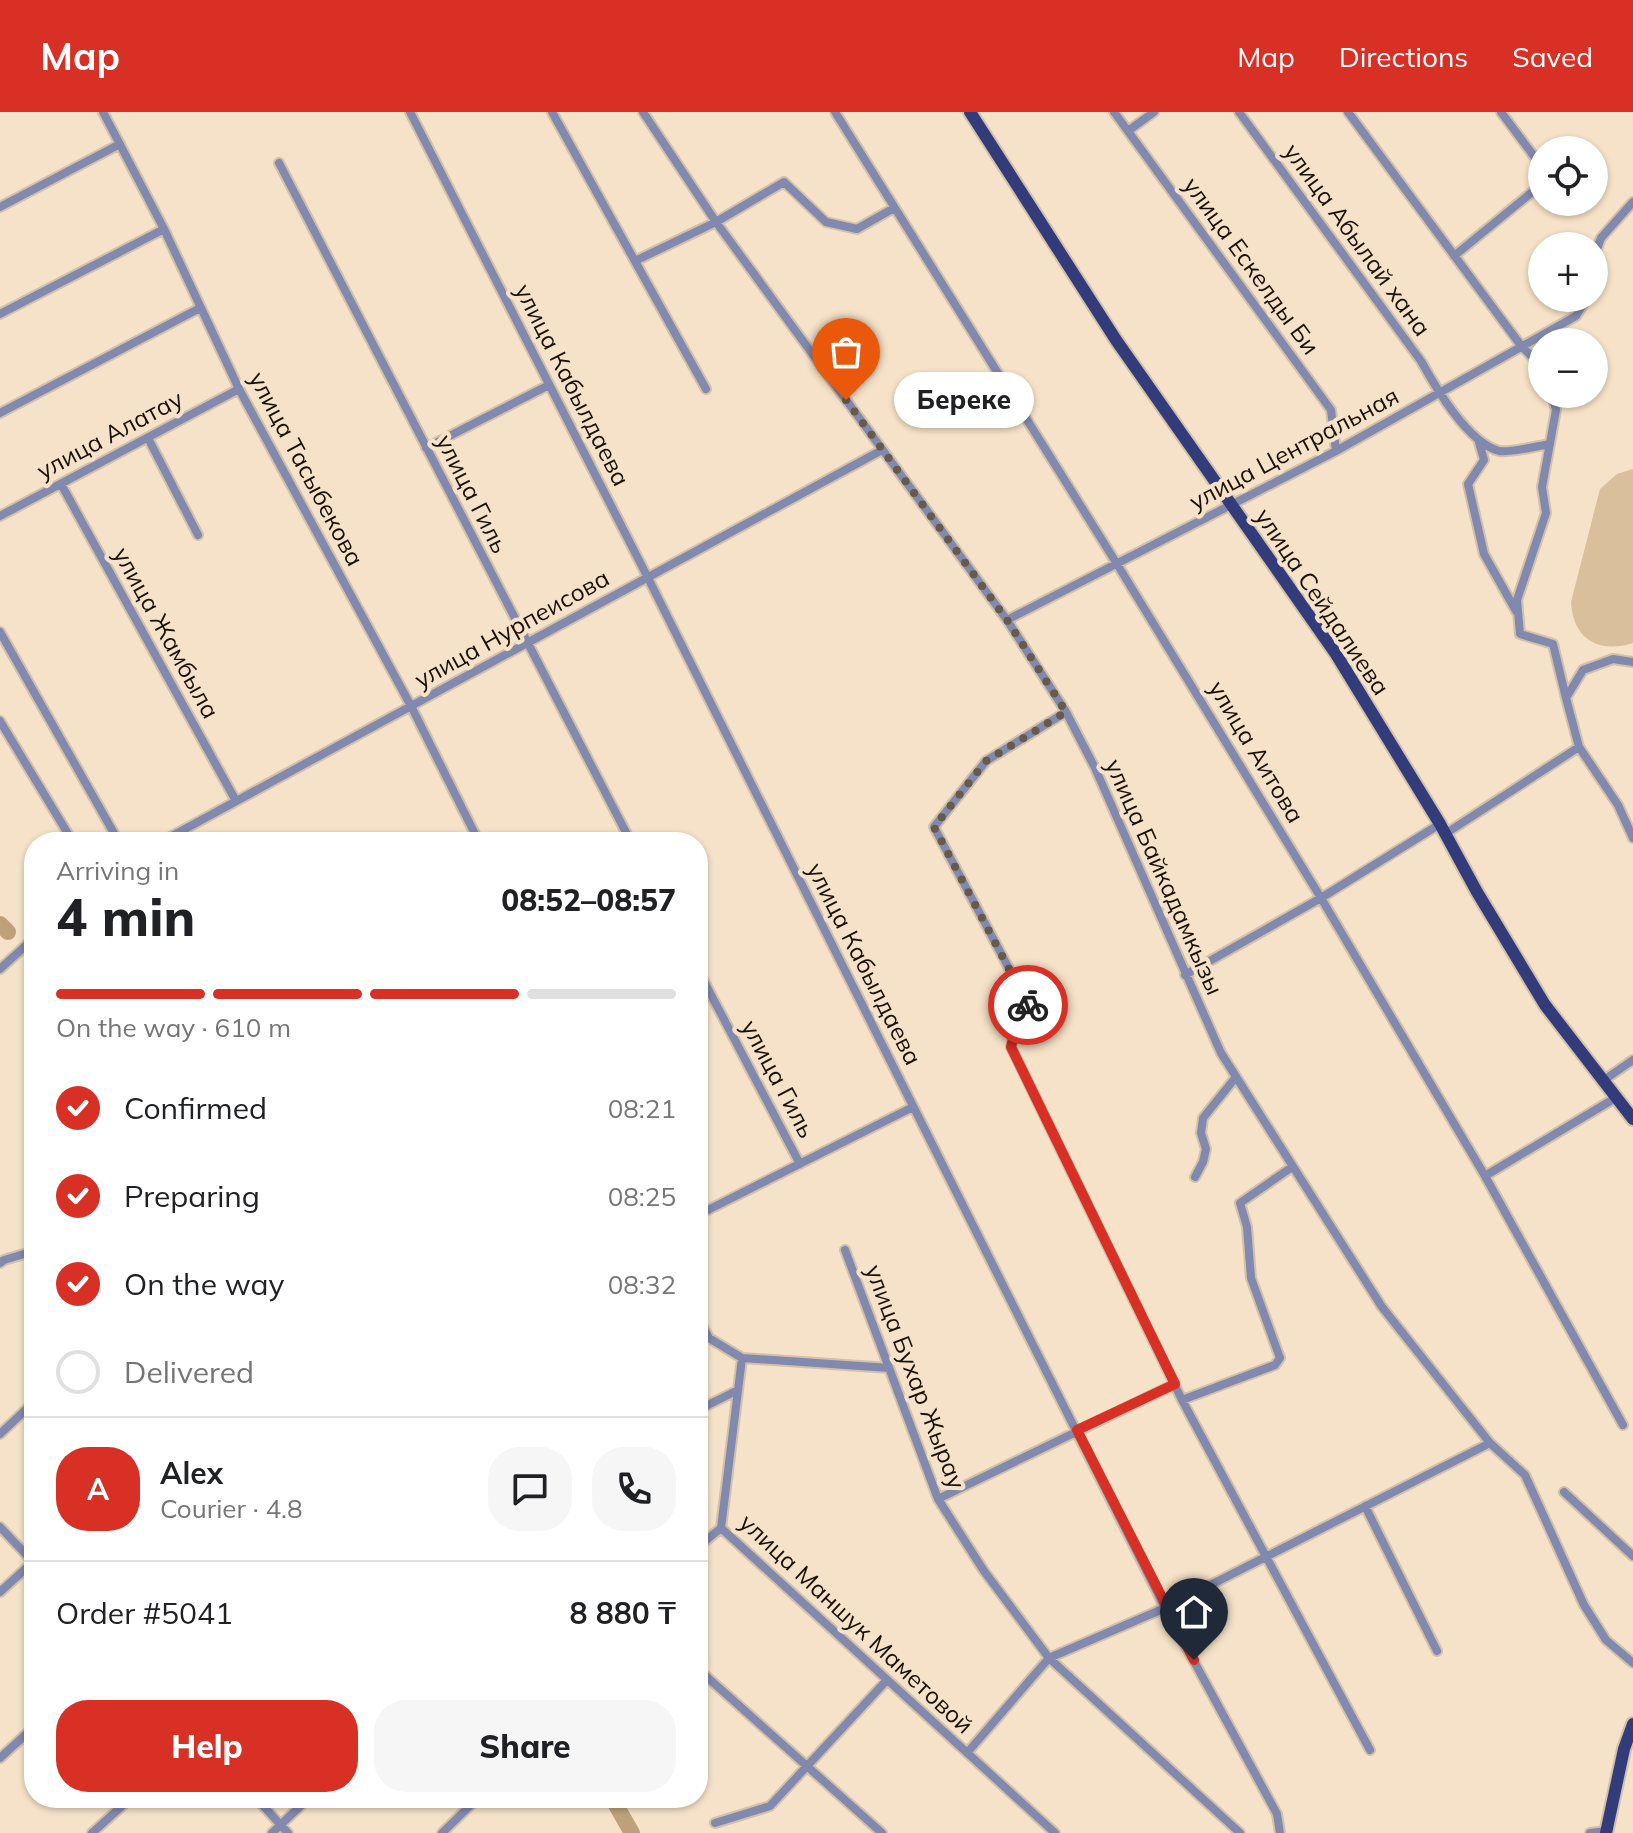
<!DOCTYPE html>
<meta charset="utf-8">
<style>
:root{--surface:#fff;--page:#f6f6f6;--text:#202124;--muted:#757577;--line:#e0e0e0;--accent:#d93025}
body{margin:0;font-family:Mulish,sans-serif;background:var(--page);color:var(--text);height:100vh;display:flex;flex-direction:column;font-size:30px;white-space:nowrap}
*{box-sizing:border-box;margin:0}
p{font-size:26px;color:var(--muted)}
.icon{flex:none;width:44px;height:44px;fill:none;stroke:currentColor;stroke-width:2;stroke-linecap:round;stroke-linejoin:round}
.map{position:relative;flex:1;overflow:hidden}
.side{position:absolute;left:24px;top:720px;width:684px;height:976px;display:flex;flex-direction:column;background:var(--surface);border-radius:32px;box-shadow:0 2px 6px #0004}
.side>*{flex:none}
.fabs{position:absolute;left:1528px;top:24px;display:grid;gap:16px}
.fabs a{display:grid;place-items:center;width:80px;height:80px;border-radius:50%;background:var(--surface);box-shadow:0 2px 6px #0004;font-size:40px}
.pin{position:absolute;display:grid;place-items:center;width:68px;height:68px;color:#fff;margin:-82px -34px;border-radius:50% 50% 50% 0;rotate:-45deg;box-shadow:0 0 8px #0007}
.pin .icon{rotate:45deg}
.courier{position:absolute;display:grid;place-items:center;width:80px;height:80px;margin:-40px;border:6px solid #d93025;border-radius:50%;background:#fff;color:#222;box-shadow:0 2px 10px #0007}
.bubble{position:absolute;height:56px;border-radius:28px;background:var(--surface);box-shadow:0 2px 6px #0004;font-size:26px;font-weight:800;line-height:56px;text-align:center}
.headline em{font-style:normal;font-weight:800}
.headline div{display:flex;flex-direction:column-reverse}
.headline{display:flex;align-items:center;justify-content:space-between;height:136px;padding:0 32px}
h1{font-size:52px;font-weight:800;line-height:60px}
.bar{display:grid;grid-template-columns:repeat(4,1fr);gap:12px 8px;align-content:center;height:96px;padding:0 32px}
.bar i{height:10px;border-radius:6px;background:var(--line)}
.bar .current{background:var(--accent)}
.bar p{grid-column:span 4}
.line{display:flex;align-items:center;gap:20px;padding:0 32px;border-top:2px solid var(--line)}
.line div{flex:1}
.round{display:grid;place-items:center;flex:none;width:84px;height:84px;border-radius:32px;background:var(--page)}
ol{padding:0 32px;list-style:none}
li{display:flex;align-items:center;gap:24px;height:88px}
li p{margin-inline-start:auto}
li .icon{padding:8px;border-radius:50%;background:var(--accent);color:#fff;stroke-width:4}
li:last-child{color:var(--muted)}
li i{width:44px;height:44px;border:4px solid var(--line);border-radius:50%}
.cta{display:flex;gap:16px;margin-top:auto;padding:16px 32px}
.cta a{flex:1;height:92px;border-radius:32px;background:var(--accent);color:#fff;font-size:32px;font-weight:800;line-height:92px;text-align:center}
.cta a+a{background:var(--page);color:var(--text)}
header{display:flex;align-items:center;gap:48px;box-sizing:border-box;height:112px;padding:0 40px;background:var(--accent);color:#fff}
header strong{font-size:38px}
nav{display:flex;gap:44px;margin-inline-start:auto;font-size:28px}
.map>svg:first-child{display:block}
</style>
<header>
<strong>Map</strong>
<nav><a>Map</a><a>Directions</a><a>Saved</a></nav>
</header>
<div class="map">
<svg width="1633" height="1721" viewBox="0 0 1633 1721">
<rect width="100%" height="100%" fill="#f6e2c8"/>
<path fill="#d9bf9c" d="M 1633,357 L 1633,531 C 1598,542 1573,527 1571,490 L 1600,377 L 1617,362 Z"/>
<g fill="none" stroke-linecap="round" stroke-linejoin="round">
<path stroke="#bfa179" stroke-width="16" d="M 0,812 L 8,820
M 612,1686 L 632,1721"/>
<g stroke="#d2c0a9" stroke-width="12">
<path id="minor" d="M 103,0 L 164,117 L 239,277 L 411,594 L 479,730
M 410,0 L 648,466 L 1165,1496 L 1277,1702 L 1280,1721
M 552,0 L 706,277
M 643,0 L 716,110 L 1007,508 L 1066,600 L 1095,656 L 1221,941 L 1382,1195 L 1490,1331 L 1525,1363 L 1584,1493 L 1606,1528 L 1633,1551
M 835,0 L 1117,452 L 1321,786 L 1485,1064 L 1623,1313
M 1114,0 L 1331,298 L 1336,339
M 1239,0 L 1421,249 C 1436,276 1467,330 1499,339 C 1510,341 1537,334 1550,332
M 1348,0 L 1522,235 L 1542,254
M 1501,0 L 1542,55
M 1128,19 L 1154,0
M 279,51 L 631,730
M 0,95 L 120,32
M 1454,144 L 1542,72
M 1594,145 L 1601,126 L 1633,90
M 635,149 L 716,110 L 784,70 L 826,110 L 857,117 L 894,96
M 0,202 L 164,117
M 1552,282 L 1556,298 L 1542,375 L 1546,401 L 1517,488 L 1520,522 L 1553,532 L 1566,586
M 0,301 L 200,196
M 148,326 L 198,423
M 1478,327 L 1484,348 L 1468,372 L 1484,442 L 1516,499
M 426,336 L 549,273
M 61,372 L 236,689
M 0,404 L 239,277
M 1007,508 L 1336,339 L 1576,204 L 1587,186
M 0,520 L 119,730
M 1633,550 L 1613,547 L 1583,558 L 1566,586 L 1579,635 L 1618,693 L 1633,726
M 1066,600 L 986,649 L 934,715 L 1031,898 L 1029,913 L 1014,923 L 1011,935 L 1182,1288 L 1370,1638
M 0,609 L 73,730
M 1445,722 L 1579,635
M 161,730 L 882,338
M 0,857 L 34,826
M 698,858 L 800,1052
M 1185,863 L 1321,786 L 1440,712
M 1604,968 L 1633,948
M 1485,1064 L 1617,985
M 1195,1065 L 1203,1050 L 1206,1037 L 1201,1021 L 1203,1006 L 1236,965
M 698,1103 L 913,995
M 845,1138 L 938,1387 L 984,1459 L 1049,1546 L 1240,1721
M 0,1151 L 4,1148 L 34,1139
M 698,1206 L 709,1226 L 742,1246 L 889,1256
M 1182,1288 L 1275,1253 L 1280,1246 L 1251,1166 L 1247,1115 L 1240,1091 L 1292,1055
M 698,1298 L 738,1278
M 0,1322 L 34,1290
M 1564,1380 L 1633,1444
M 938,1387 L 1175,1272
M 1365,1394 L 1437,1539
M 0,1415 L 34,1451
M 721,1416 L 1055,1721
M 721,1416 L 742,1246
M 698,1435 L 721,1416
M 0,1480 L 34,1449
M 698,1557 L 882,1721
M 967,1641 L 1049,1546 L 1165,1496 L 1490,1331
M 0,1646 L 34,1615
M 256,1686 L 288,1721
M 715,1711 L 770,1694 L 887,1568
M 92,1721 L 131,1686
M 272,1721 L 309,1686
M 442,1721 L 478,1686
M 1590,1721 L 1606,1719"/>
</g>
<g stroke="#d2c0a9" stroke-width="16">
<path id="primary" d="M 970,0 L 1116,228 L 1336,542 L 1440,712 L 1477,780 L 1545,893 L 1633,1007
M 1606,1721 L 1624,1637 L 1633,1612"/>
</g>
<use href="#minor" stroke="#8189ae" stroke-width="8"/>
<use href="#primary" stroke="#333c7b" stroke-width="12"/>
</g>
<g fill="none" stroke-linecap="round" stroke-linejoin="round">
<path stroke="#655a4b" stroke-width="8" stroke-dasharray="0 14.4" d="M 846,288 L 1007,508 L 1066,600 L 986,649 L 934,715 L 1028,893"/>
<path stroke="#d93025" stroke-width="10" d="M 1028,893 L 1031,898 L 1029,913 L 1014,923 L 1011,935 L 1175,1272 L 1077,1318 L 1194,1548"/>
</g>
<g text-anchor="middle" stroke-width="8" stroke-linejoin="round" paint-order="stroke">
<g font-size="24" fill="#171007" stroke="#f6e2c8">
<text transform="translate(1357 128) rotate(54)" y="8">улица Абылай хана</text>
<text transform="translate(1251 154) rotate(54)" y="8">улица Ескелды Би</text>
<text transform="translate(572 273) rotate(63)" y="8">улица Кабылдаева</text>
<text transform="translate(110 323) rotate(-28)" y="8">улица Алатау</text>
<text transform="translate(1294 337) rotate(-28)" y="8">улица Центральная</text>
<text transform="translate(306 357) rotate(62)" y="8">улица Тасыбекова</text>
<text transform="translate(472 382) rotate(63)" y="8">улица Гиль</text>
<text transform="translate(1322 490) rotate(56)" y="8">улица Сейдалиева</text>
<text transform="translate(512 517) rotate(-29)" y="8">улица Нурпеисова</text>
<text transform="translate(166 521) rotate(61)" y="8">улица Жамбыла</text>
<text transform="translate(1256 640) rotate(59)" y="8">улица Аитова</text>
<text transform="translate(1164 765) rotate(66)" y="8">улица Байкадамкызы</text>
<text transform="translate(864 852) rotate(63)" y="8">улица Кабылдаева</text>
<text transform="translate(778 967) rotate(62)" y="8">улица Гиль</text>
<text transform="translate(915 1265) rotate(69)" y="8">улица Бухар Жырау</text>
<text transform="translate(856 1512) rotate(43)" y="8">улица Маншук Маметовой</text>
</g>
</g>
</svg>
<div class="fabs">
<a><svg class="icon" aria-label="locate" viewBox="0 0 24 24"><circle cx="12" cy="12" r="6"/><path d="M12 2v4M12 18v4M2 12h4M18 12h4"/></svg></a>
<a>+</a>
<a>−</a>
</div>
<div class="pin" style="left:846px;top:288px;background:#ea580c"><svg class="icon" aria-label="bag" viewBox="0 0 24 24"><path d="M5 8h14l-1 12H6zM9 8a3 3 0 0 1 6 0"/></svg></div>
<div class="pin" style="left:1194px;top:1548px;background:#1f2937"><svg class="icon" aria-label="home" viewBox="0 0 24 24"><path d="M3 11l9-7 9 7M6 9v11h12V9"/></svg></div>
<div class="courier" style="left:1028px;top:893px"><svg class="icon" aria-label="bike" viewBox="0 0 24 24"><circle cx="6" cy="16" r="4"/><circle cx="18" cy="16" r="4"/><path d="M6 16l4-8h5l3 8M10 8l3 8H6M13 5h3"/></svg></div>
<div class="bubble" style="left:894px;top:260px;width:140px">Береке</div>
<section class="side">
<div class="headline"><div><h1>4 min</h1><p>Arriving in</p></div><em>08:52–08:57</em></div>
<div class="bar"><i class="current"></i><i class="current"></i><i class="current"></i><i></i><p>On the way · 610 m</p></div>
<ol>
<li><svg class="icon" aria-label="check" viewBox="0 0 24 24"><path d="M5 12l5 5 9-10"/></svg>Confirmed<p>08:21</p></li>
<li><svg class="icon" aria-label="check" viewBox="0 0 24 24"><path d="M5 12l5 5 9-10"/></svg>Preparing<p>08:25</p></li>
<li><svg class="icon" aria-label="check" viewBox="0 0 24 24"><path d="M5 12l5 5 9-10"/></svg>On the way<p>08:32</p></li>
<li><i></i>Delivered</li>
</ol>
<div class="line" style="height:144px"><b class="round" style="background:var(--accent);color:#fff">A</b><div><b>Alex</b><p>Courier · 4.8</p></div><a class="round"><svg class="icon" aria-label="chat" viewBox="0 0 24 24"><path d="M4 5h16v11H9l-5 4z"/></svg></a><a class="round"><svg class="icon" aria-label="phone" viewBox="0 0 24 24"><path d="M5 4h4l2 5-3 2q2 4 5 5l2-3 5 2v4C11 20 4 13 5 4z"/></svg></a></div>
<div class="line" style="height:104px"><div>Order #5041</div><b>8 880 ₸</b></div>
<div class="cta"><a>Help</a><a>Share</a></div>
</section>
</div>
